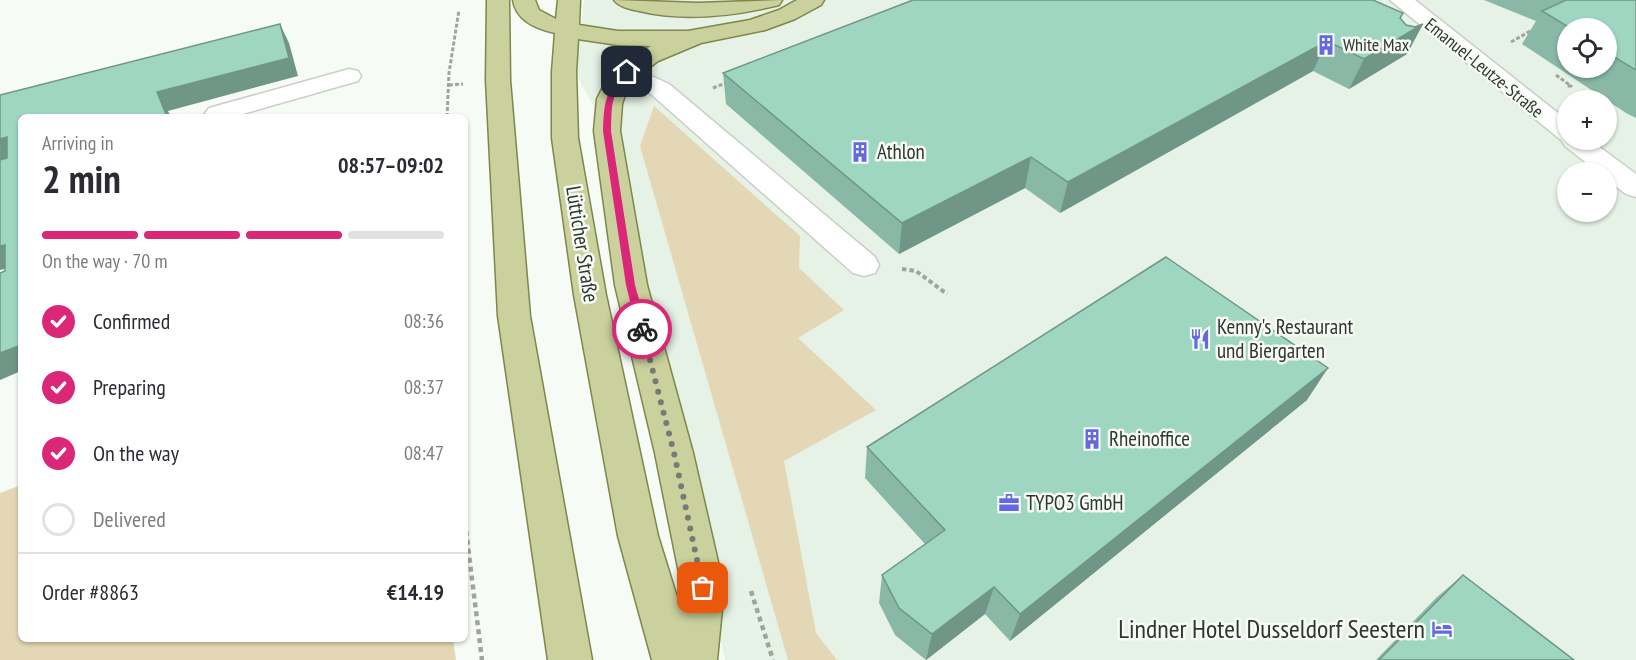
<!DOCTYPE html>
<meta charset="utf-8">
<style>
:root{--surface:#fff;--page:#f7f7f7;--text:#2b2b33;--muted:#7c7c81;--line:#e1e1e2;--accent:#db2777}
body{margin:0;font-family:"PT Sans Narrow",sans-serif;background:var(--page);color:var(--text);height:100vh;display:flex;flex-direction:column;font-size:22px;white-space:nowrap}
*{box-sizing:border-box;margin:0}
p{font-size:20px;color:var(--muted)}
.icon{flex:none;width:33px;height:33px;fill:none;stroke:currentColor;stroke-width:2;stroke-linecap:round;stroke-linejoin:round}
.map{position:relative;flex:1;overflow:hidden}
.details{position:absolute;left:18px;top:114px;width:450px;height:528px;display:flex;flex-direction:column;background:var(--surface);border-radius:9px;box-shadow:0 2px 4px #0004}
.details>*{flex:none}
.buttons{position:absolute;left:1557px;top:18px;display:grid;gap:12px}
.buttons a{display:grid;place-items:center;width:60px;height:60px;border-radius:50%;background:var(--surface);box-shadow:0 2px 4px #0004;font-size:30px}
.pin{position:absolute;display:grid;place-items:center;width:51px;height:51px;color:#fff;margin:-26px;border-radius:12px;box-shadow:0 3px 9px #0006}
.courier{position:absolute;display:grid;place-items:center;width:60px;height:60px;margin:-30px;border:4px solid #db2777;border-radius:50%;background:#fff;color:#222;box-shadow:0 2px 8px #0007}
.head em{font-style:normal;font-weight:700}
.head div{display:flex;flex-direction:column-reverse}
.head{display:flex;align-items:center;justify-content:space-between;height:102px;padding:0 24px}
h1{font-size:39px;font-weight:700;line-height:45px}
.bar{display:grid;grid-template-columns:repeat(4,1fr);gap:9px 6px;align-content:center;height:72px;padding:0 24px}
.bar i{height:8px;border-radius:4px;background:var(--line)}
.bar .selected{background:var(--accent)}
.bar p{grid-column:span 4}
.line{display:flex;align-items:center;gap:15px;padding:0 24px;border-top:2px solid var(--line)}
.line div{flex:1}
ol{padding:0 24px;list-style:none}
li{display:flex;align-items:center;gap:18px;height:66px}
li p{margin-inline-start:auto}
li .icon{padding:6px;border-radius:50%;background:var(--accent);color:#fff;stroke-width:4}
li:last-child{color:var(--muted)}
li i{width:33px;height:33px;border:3px solid var(--line);border-radius:50%}
.map>svg:first-child{display:block}
</style>
<div class="map">
<svg width="1636" height="660" viewBox="0 0 1636 660">
<rect width="100%" height="100%" fill="#f6fcf5"/>
<path fill="#e6f2e5" fill-rule="evenodd" d="M 584,0 L 1636,0 L 1636,660 L 725,660 L 609,134 L 576,74 ZM 1568,28 L 1606,28 L 1606,68 L 1568,68 ZM 1568,100 L 1606,100 L 1606,140 L 1568,140 ZM 1568,172 L 1606,172 L 1606,212 L 1568,212 Z"/>
<path fill="#e4d7b6" d="M 654,106 L 800,236 L 799,268 L 844,310 L 798,338 L 876,410 L 784,461 L 816,633 L 837,660 L 788,660 L 640,146 Z
M 21,485 L 21,639 L 453,639 L 456,660 L 0,660 L 0,493 Z"/>
<g fill="none" stroke-linecap="round" stroke-linejoin="round">
<g stroke="#c9cfc8" stroke-width="3">
<path id="minor" d="M 1390,0 L 1415,0 L 1568,121 L 1568,140 L 1590,140 L 1636,174 L 1636,197 L 1626,194 L 1606,179 L 1606,172 L 1598,172 L 1565,146 L 1561,140 Z
M 627,65 L 669,84 L 875,257 L 879,265 L 875,273 L 864,276 L 853,273 L 651,94 L 618,77 L 615,72 L 618,67 Z
M 349,69 L 358,71 L 361,76 L 358,81 L 232,117 L 208,117 L 205,113 L 209,108 Z"/>
</g>
<g stroke="#7e864c" stroke-width="3">
<path id="major" d="M 487,0 L 509,0 L 510,80 L 530,316 L 592,660 L 548,660 L 498,316 L 486,80 Z
M 513,0 L 535,0 L 539,10 L 556,19 L 558,0 L 580,0 L 579,25 L 618,31 L 688,31 L 750,20 L 779,10 L 797,0 L 824,0 L 821,5 L 795,19 L 765,30 L 701,43 L 658,61 L 629,83 L 622,104 L 620,131 L 647,285 L 693,453 L 724,588 L 717,660 L 652,660 L 618,536 L 574,295 L 552,138 L 552,72 L 555,33 C 537,29 516,21 513,0 ZM 578,39 L 618,45 L 651,46 L 619,66 L 607,79 L 597,99 L 594,131 L 615,285 L 655,453 L 682,588 L 680,607 L 658,536 L 606,295 L 578,138 L 576,72 Z
M 614,0 L 698,3 L 782,0 L 779,5 C 733,16 685,22 639,11 C 630,9 619,7 614,0 Z"/>
</g>
<path stroke="#a0a49f" stroke-width="3" stroke-dasharray="4 2" stroke-linecap="butt" d="M 1511,42 L 1534,29
M 1556,75 L 1571,86 L 1567,86
M 449,85 L 463,84
M 713,88 L 728,82
M 447,117 L 449,73 L 459,10"/>
<path stroke="#a0a49f" stroke-width="4" stroke-dasharray="4.5 3" stroke-linecap="butt" d="M 902,269 L 916,271 L 947,294"/>
<path stroke="#a0a49f" stroke-width="4.5" stroke-dasharray="5 4" stroke-linecap="butt" d="M 465,522 L 482,660
M 751,591 L 773,660"/>
<use href="#minor" fill="#fff" fill-rule="evenodd"/>
<use href="#major" fill="#cad19d" fill-rule="evenodd"/>
</g>
<path fill="#89b8a6" fill-rule="evenodd" d="M 1484,0 L 1636,0 L 1636,118 L 1626,113 L 1522,44 L 1536,21 ZM 1568,28 L 1606,28 L 1606,68 L 1568,68 Z
M 1403,13 L 1401,18 L 1406,25 L 1415,27 L 1423,24 L 1407,54 L 1349,89 L 1313,71 L 1060,213 L 1025,188 L 899,254 L 726,104 L 723,73 Z
M 1307,400 L 1010,641 L 985,614 L 926,660 L 895,635 L 879,603 L 882,575 L 925,544 L 865,478 L 867,447 Z
M 1463,575 L 1574,660 L 1376,660 L 1437,597 Z"/>
<path fill="#6f9687" d="M 1403,13 L 1386,45 L 1423,24 L 1407,54 L 1349,89 L 1364,59 Z
M 280,24 L 289,43 L 298,76 L 168,111 L 171,117 L 167,117 L 157,92 Z
M 1327,41 L 1313,71 L 1060,213 L 1068,182 Z
M 7,137 L 21,154 L 0,161 L 0,139 Z
M 1031,157 L 1025,188 L 899,254 L 902,223 Z
M 5,245 L 21,265 L 0,270 L 0,246 Z
M 21,345 L 21,371 L 0,380 L 0,353 Z
M 1328,368 L 1307,400 L 1010,641 L 1020,614 Z
M 994,587 L 985,614 L 926,660 L 932,634 Z"/>
<path fill="#9fd6c1" stroke="#6f9687" stroke-width="1.5" d="M 913,0 L 1373,0 L 1403,13 L 1400,18 L 1406,25 L 1415,27 L 1423,24 L 1364,59 L 1327,41 L 1068,182 L 1031,157 L 902,223 L 723,73 Z
M 1566,0 L 1636,0 L 1636,70 L 1606,52 L 1606,28 L 1570,28 L 1542,11 Z
M 280,24 L 289,58 L 157,92 L 167,117 L 21,117 L 21,345 L 0,353 L 0,273 L 5,271 L 5,245 L 0,246 L 0,160 L 7,158 L 7,137 L 0,139 L 0,95 Z
M 1166,257 L 1328,368 L 1020,614 L 994,587 L 932,634 L 899,608 L 882,575 L 945,530 L 867,447 Z
M 1463,575 L 1574,660 L 1379,660 Z"/>
<path fill="#db2777" d="M 624,71 L 630,72 C 611,96 612,100 611,131 L 635,285 L 647,329 L 642,333 L 637,329 L 626,285 L 603,131 C 604,103 605,92 624,71 Z"/>
<g fill="none" stroke-linecap="round" stroke-linejoin="round">
<path stroke="#777a76" stroke-width="6" stroke-dasharray="0 10.8" d="M 642,329 L 674,453 L 703,588"/>
</g>
<defs>
<g id="building-bare" transform="scale(1.62)"><path d="M-4-6H4V6H1V3H-1V6H-4ZM-2.5-4.3h1.7v1.8h-1.7ZM.8-4.3h1.7v1.8H.8ZM-2.5-1h1.7V.8h-1.7ZM.8-1h1.7V.8H.8Z" fill="#6468e1" stroke="#f6fcf5" stroke-width="2.5" paint-order="stroke"/></g>
<g id="restaurant-bare" transform="scale(1.62)"><path d="M-5-6h1v4h1v-4h1v4h1v-4h1v5L-1.5 .5V6h-2V.5L-5-1ZM5-6V6H3V1.5H1.5Q1.5-4 5-6Z" fill="#6468e1" stroke="#f6fcf5" stroke-width="2.5" paint-order="stroke"/></g>
<g id="office-bare" transform="scale(1.62)"><path d="M-6-3h4V-5.5h4V-3h4V5H-6ZM-1-4.5V-3h2v-1.5ZM-6 0V1H6V0Z" fill="#6468e1" stroke="#f6fcf5" stroke-width="2.5" paint-order="stroke"/></g>
<g id="hotel-bare" transform="scale(1.62)"><path d="M-6-4.5h1.5V1H6V5H4.5V3h-9V5H-6ZM-4 0a1.8 1.8 0 1 1 3.6 0ZM.5 0V-2.5h3Q6-2.5 6 0Z" fill="#6468e1" stroke="#f6fcf5" stroke-width="2.5" paint-order="stroke"/></g>
</defs>
<g fill-rule="evenodd">
<use href="#building-bare" x="1326" y="45"/>
<use href="#building-bare" x="860" y="152"/>
<use href="#restaurant-bare" x="1200" y="339"/>
<use href="#building-bare" x="1092" y="439"/>
<use href="#office-bare" x="1009" y="503"/>
<use href="#hotel-bare" x="1442" y="629"/>
</g>
<g text-anchor="middle" stroke-width="5" stroke-linejoin="round" paint-order="stroke">
<g font-size="18" fill="#323431" stroke="#f6fcf5" text-anchor="start">
<text x="1343" y="51">White Max</text>
</g>
<g font-size="18" fill="#323431" stroke="#f6fcf5">
<text transform="translate(1484 68) rotate(39)" y="6">Emanuel-Leutze-Straße</text>
</g>
<g font-size="21" fill="#323431" stroke="#f6fcf5" text-anchor="start">
<text x="877" y="159">Athlon</text>
<text x="1217" y="334">Kenny's Restaurant<tspan x="1217" dy="24">und Biergarten</tspan></text>
<text x="1109" y="446">Rheinoffice</text>
<text x="1026" y="510">TYPO3 GmbH</text>
</g>
<g font-size="21" fill="#323431" stroke="#f6fcf5">
<text transform="translate(582 244) rotate(81)" y="7">Lütticher Straße</text>
</g>
<g font-size="26" fill="#323431" stroke="#f6fcf5" text-anchor="end">
<text x="1425" y="638">Lindner Hotel Dusseldorf Seestern</text>
</g>
</g>
</svg>
<div class="buttons">
<a><svg class="icon" aria-label="locate" viewBox="0 0 24 24"><circle cx="12" cy="12" r="6"/><path d="M12 2v4M12 18v4M2 12h4M18 12h4"/></svg></a>
<a>+</a>
<a>−</a>
</div>
<div class="pin" style="left:703px;top:588px;background:#ea580c"><svg class="icon" aria-label="bag" viewBox="0 0 24 24"><path d="M5 8h14l-1 12H6zM9 8a3 3 0 0 1 6 0"/></svg></div>
<div class="pin" style="left:627px;top:72px;background:#1f2937"><svg class="icon" aria-label="home" viewBox="0 0 24 24"><path d="M3 11l9-7 9 7M6 9v11h12V9"/></svg></div>
<div class="courier" style="left:642px;top:329px"><svg class="icon" aria-label="bike" viewBox="0 0 24 24"><circle cx="6" cy="16" r="4"/><circle cx="18" cy="16" r="4"/><path d="M6 16l4-8h5l3 8M10 8l3 8H6M13 5h3"/></svg></div>
<section class="details">
<div class="head"><div><h1>2 min</h1><p>Arriving in</p></div><em>08:57–09:02</em></div>
<div class="bar"><i class="selected"></i><i class="selected"></i><i class="selected"></i><i></i><p>On the way · 70 m</p></div>
<ol>
<li><svg class="icon" aria-label="check" viewBox="0 0 24 24"><path d="M5 12l5 5 9-10"/></svg>Confirmed<p>08:36</p></li>
<li><svg class="icon" aria-label="check" viewBox="0 0 24 24"><path d="M5 12l5 5 9-10"/></svg>Preparing<p>08:37</p></li>
<li><svg class="icon" aria-label="check" viewBox="0 0 24 24"><path d="M5 12l5 5 9-10"/></svg>On the way<p>08:47</p></li>
<li><i></i>Delivered</li>
</ol>
<div class="line" style="height:78px"><div>Order #8863</div><b>€14.19</b></div>
</section>
</div>
